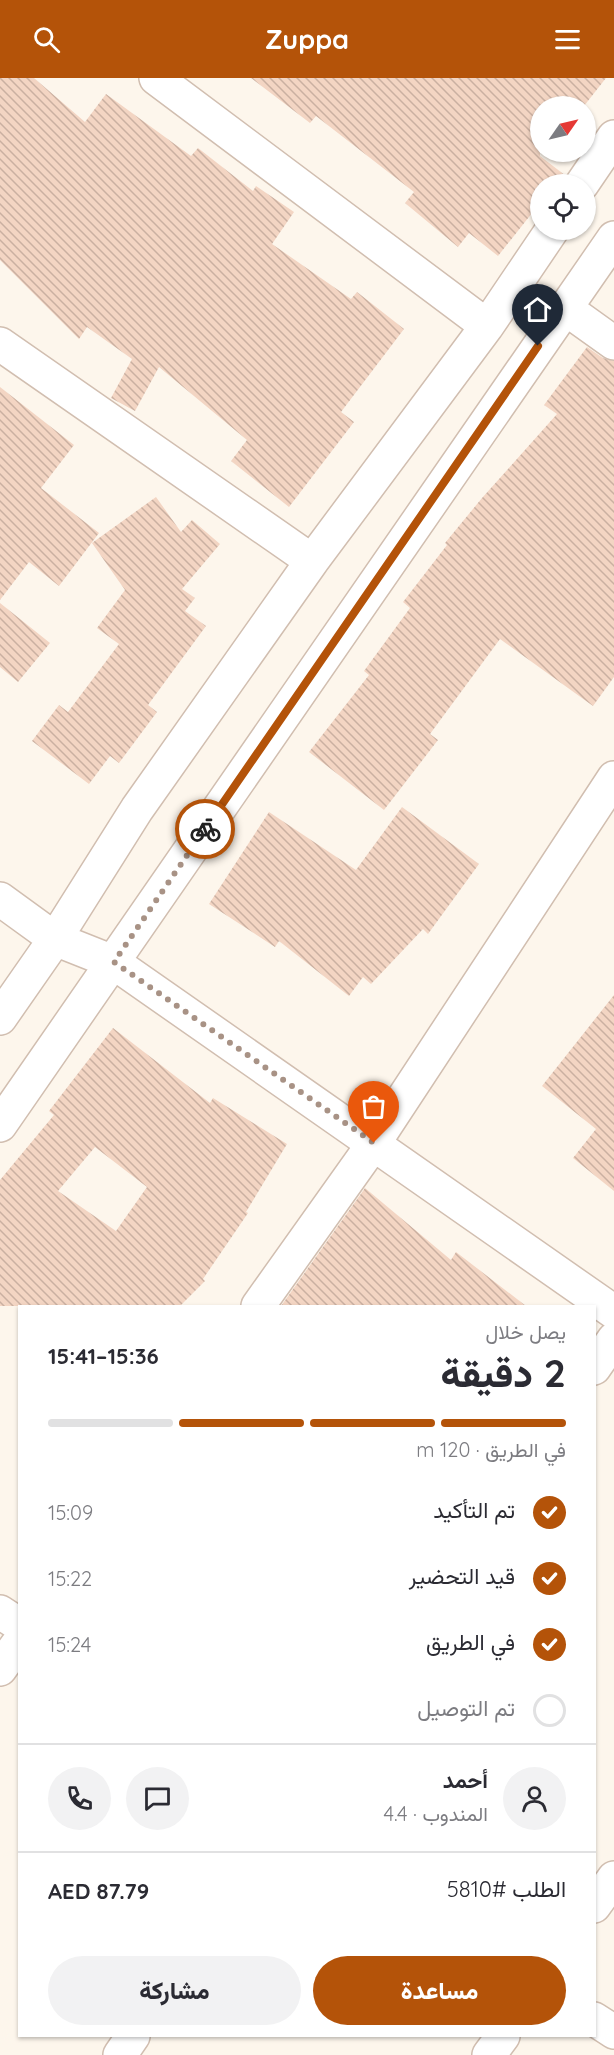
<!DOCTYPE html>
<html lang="ar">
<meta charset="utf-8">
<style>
:root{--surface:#fff;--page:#f2f2f3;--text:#2b2b33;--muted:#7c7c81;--line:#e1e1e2;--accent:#b45309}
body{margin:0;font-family:Quicksand,Vazirmatn,sans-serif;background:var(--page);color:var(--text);direction:rtl;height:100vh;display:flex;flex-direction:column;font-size:22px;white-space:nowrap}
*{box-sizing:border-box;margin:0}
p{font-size:20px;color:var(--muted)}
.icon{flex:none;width:33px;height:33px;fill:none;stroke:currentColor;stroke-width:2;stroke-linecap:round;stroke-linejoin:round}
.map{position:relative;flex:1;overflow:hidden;direction:ltr}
.drawer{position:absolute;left:18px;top:1227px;width:578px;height:732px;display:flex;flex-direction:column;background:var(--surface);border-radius:0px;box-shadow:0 2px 4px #0004;direction:rtl}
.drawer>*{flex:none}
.needle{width:39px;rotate:56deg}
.tools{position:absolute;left:530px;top:18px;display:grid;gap:12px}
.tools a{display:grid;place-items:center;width:66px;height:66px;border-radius:50%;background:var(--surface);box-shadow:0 2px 4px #0004;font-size:30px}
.pin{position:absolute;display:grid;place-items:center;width:51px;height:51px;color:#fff;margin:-62px -26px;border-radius:50% 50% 50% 0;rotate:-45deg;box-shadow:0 0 6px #0007}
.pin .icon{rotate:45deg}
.courier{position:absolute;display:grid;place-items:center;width:60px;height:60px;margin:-30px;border:4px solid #b45309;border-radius:50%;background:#fff;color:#222;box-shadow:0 2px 8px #0007}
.headline em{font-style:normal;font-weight:800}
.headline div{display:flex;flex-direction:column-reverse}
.headline{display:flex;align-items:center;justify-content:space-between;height:102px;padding:0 30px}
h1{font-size:39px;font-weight:800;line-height:45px}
.bar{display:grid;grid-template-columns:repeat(4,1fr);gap:9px 6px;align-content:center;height:72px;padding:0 30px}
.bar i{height:8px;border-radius:4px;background:var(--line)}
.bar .on{background:var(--accent)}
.bar p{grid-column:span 4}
.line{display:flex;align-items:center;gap:15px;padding:0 30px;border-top:2px solid var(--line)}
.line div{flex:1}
.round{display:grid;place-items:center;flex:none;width:63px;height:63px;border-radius:32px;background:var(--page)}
ol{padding:0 30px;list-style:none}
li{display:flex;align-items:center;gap:18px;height:66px}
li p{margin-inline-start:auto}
li .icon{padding:6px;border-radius:50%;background:var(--accent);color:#fff;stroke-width:4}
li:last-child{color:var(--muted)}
li i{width:33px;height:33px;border:3px solid var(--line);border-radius:50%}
.action{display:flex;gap:12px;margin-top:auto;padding:12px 30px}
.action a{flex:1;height:69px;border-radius:36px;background:var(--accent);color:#fff;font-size:24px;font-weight:800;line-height:69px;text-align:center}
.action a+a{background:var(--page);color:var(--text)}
header{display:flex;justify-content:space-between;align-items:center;height:78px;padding:0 30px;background:var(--accent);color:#fff;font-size:27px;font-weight:800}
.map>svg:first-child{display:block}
</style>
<header><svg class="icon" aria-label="menu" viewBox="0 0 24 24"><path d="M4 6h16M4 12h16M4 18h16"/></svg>Zuppa<svg class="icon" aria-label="search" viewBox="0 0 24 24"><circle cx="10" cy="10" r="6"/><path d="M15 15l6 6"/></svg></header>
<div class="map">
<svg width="614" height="1977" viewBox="0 0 614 1977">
<defs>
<pattern id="building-back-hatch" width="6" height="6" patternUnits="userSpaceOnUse" patternTransform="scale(1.5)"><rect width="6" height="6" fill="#f3d5c3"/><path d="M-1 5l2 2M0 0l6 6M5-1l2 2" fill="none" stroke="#cab0a1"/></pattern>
</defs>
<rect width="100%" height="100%" fill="#fdf6ec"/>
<path fill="url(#building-back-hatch)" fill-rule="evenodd" d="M 0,0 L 34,0 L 85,44 L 106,16 L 191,78 L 198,70 L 253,113 L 256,108 L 294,134 L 272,166 L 351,221 L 357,214 L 404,251 L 341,334 L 354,344 L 289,429 L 231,383 L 247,362 L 159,289 L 135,333 L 111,320 L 132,281 L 87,249 L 79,261 L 0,182 Z
M 251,0 L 606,0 L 584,28 L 540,28 L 540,78 L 566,98 L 564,106 L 540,106 L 540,125 L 498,178 L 469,155 L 458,169 L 405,125 L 414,114 L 316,38 L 310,45 Z
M 587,269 L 603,280 L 614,283 L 614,599 L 593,628 L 500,561 L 430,656 L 438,662 L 384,732 L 309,674 L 369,597 L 364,593 L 410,530 L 403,524 L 447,467 L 445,465 L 482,420 L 557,336 L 544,327 Z
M 0,309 L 74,367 L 41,410 L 99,455 L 59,508 L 29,484 L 0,522 Z
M 156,419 L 181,454 L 192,442 L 220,466 L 182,511 L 195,520 L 185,533 L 206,548 L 148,627 L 157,634 L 119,685 L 110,678 L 89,706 L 32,663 L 59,627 L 68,634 L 119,566 L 97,550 L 125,512 L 92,465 Z
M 0,525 L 50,565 L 18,604 L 0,589 Z
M 402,729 L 479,786 L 428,856 L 423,851 L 371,906 L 363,899 L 349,918 L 279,863 L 275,869 L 209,826 L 269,734 L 356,792 Z
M 614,917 L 614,1113 L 573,1080 L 596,1051 L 542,1008 Z
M 113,950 L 210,1025 L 213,1020 L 287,1066 L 246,1134 L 248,1135 L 203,1201 L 205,1203 L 180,1228 L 0,1228 L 0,1102 L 54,1037 L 49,1033 ZM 95,1069 L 147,1109 L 116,1153 L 58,1113 Z
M 365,1110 L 451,1182 L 456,1174 L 526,1228 L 281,1228 Z"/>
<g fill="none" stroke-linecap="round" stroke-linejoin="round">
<g stroke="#d1beb0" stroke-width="36">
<path id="minor" d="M 156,0 L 487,248
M 582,106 L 614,59
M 565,230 L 614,265
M 0,266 L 312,483
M 0,821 L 55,861 L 113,884 L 614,1234
M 0,940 L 55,861 L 137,731 L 312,483 L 487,248 L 552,152
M 0,1047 L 614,160
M 258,1228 L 374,1065 L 614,700
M 594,1290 L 614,1261
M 0,1534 L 20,1547
M 0,1591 L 20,1563
M 594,1828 L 614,1800
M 594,1941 L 614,1954
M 120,1977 L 133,1958
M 489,1977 L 503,1958"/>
</g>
<use href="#minor" stroke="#fff" stroke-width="33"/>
</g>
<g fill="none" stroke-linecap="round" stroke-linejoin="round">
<path stroke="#a89285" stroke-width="6" stroke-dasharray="0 10.8" d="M 205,751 L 114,884 L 374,1065"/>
<path stroke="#b45309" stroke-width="8" d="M 205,751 L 538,268"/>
</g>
</svg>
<div class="tools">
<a><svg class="needle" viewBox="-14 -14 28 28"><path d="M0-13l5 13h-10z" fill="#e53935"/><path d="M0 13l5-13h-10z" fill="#7c7c81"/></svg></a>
<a><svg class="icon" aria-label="locate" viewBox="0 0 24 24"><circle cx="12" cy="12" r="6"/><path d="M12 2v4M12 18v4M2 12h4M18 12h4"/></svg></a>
</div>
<div class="pin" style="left:374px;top:1065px;background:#ea580c"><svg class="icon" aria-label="bag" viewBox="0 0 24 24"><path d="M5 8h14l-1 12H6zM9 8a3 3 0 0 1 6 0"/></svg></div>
<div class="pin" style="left:538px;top:268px;background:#1f2937"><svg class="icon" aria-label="home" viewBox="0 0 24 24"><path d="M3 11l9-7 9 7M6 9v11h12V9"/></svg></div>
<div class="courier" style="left:205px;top:751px"><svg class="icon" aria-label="bike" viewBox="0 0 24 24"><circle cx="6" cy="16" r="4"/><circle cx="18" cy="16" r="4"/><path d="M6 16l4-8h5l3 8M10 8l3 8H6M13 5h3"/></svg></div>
<section class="drawer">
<div class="headline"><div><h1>2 دقيقة</h1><p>يصل خلال</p></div><em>15:36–15:41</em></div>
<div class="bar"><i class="on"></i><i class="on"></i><i class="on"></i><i></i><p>في الطريق · 120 m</p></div>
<ol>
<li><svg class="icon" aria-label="check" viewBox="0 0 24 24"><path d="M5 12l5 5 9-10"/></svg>تم التأكيد<p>15:09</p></li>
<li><svg class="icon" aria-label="check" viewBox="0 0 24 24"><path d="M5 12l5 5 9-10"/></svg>قيد التحضير<p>15:22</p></li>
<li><svg class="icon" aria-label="check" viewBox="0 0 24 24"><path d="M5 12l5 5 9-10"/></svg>في الطريق<p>15:24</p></li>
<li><i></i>تم التوصيل</li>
</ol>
<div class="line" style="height:108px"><a class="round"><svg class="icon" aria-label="person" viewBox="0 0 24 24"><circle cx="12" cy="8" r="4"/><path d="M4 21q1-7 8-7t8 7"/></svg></a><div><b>أحمد</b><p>المندوب · 4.4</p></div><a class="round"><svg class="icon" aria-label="chat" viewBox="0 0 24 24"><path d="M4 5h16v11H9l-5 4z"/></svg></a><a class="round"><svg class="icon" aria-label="phone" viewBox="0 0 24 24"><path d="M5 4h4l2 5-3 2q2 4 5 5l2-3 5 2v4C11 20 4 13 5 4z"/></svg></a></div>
<div class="line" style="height:78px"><div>الطلب #5810</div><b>AED 87.79</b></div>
<div class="action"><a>مساعدة</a><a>مشاركة</a></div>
</section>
</div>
